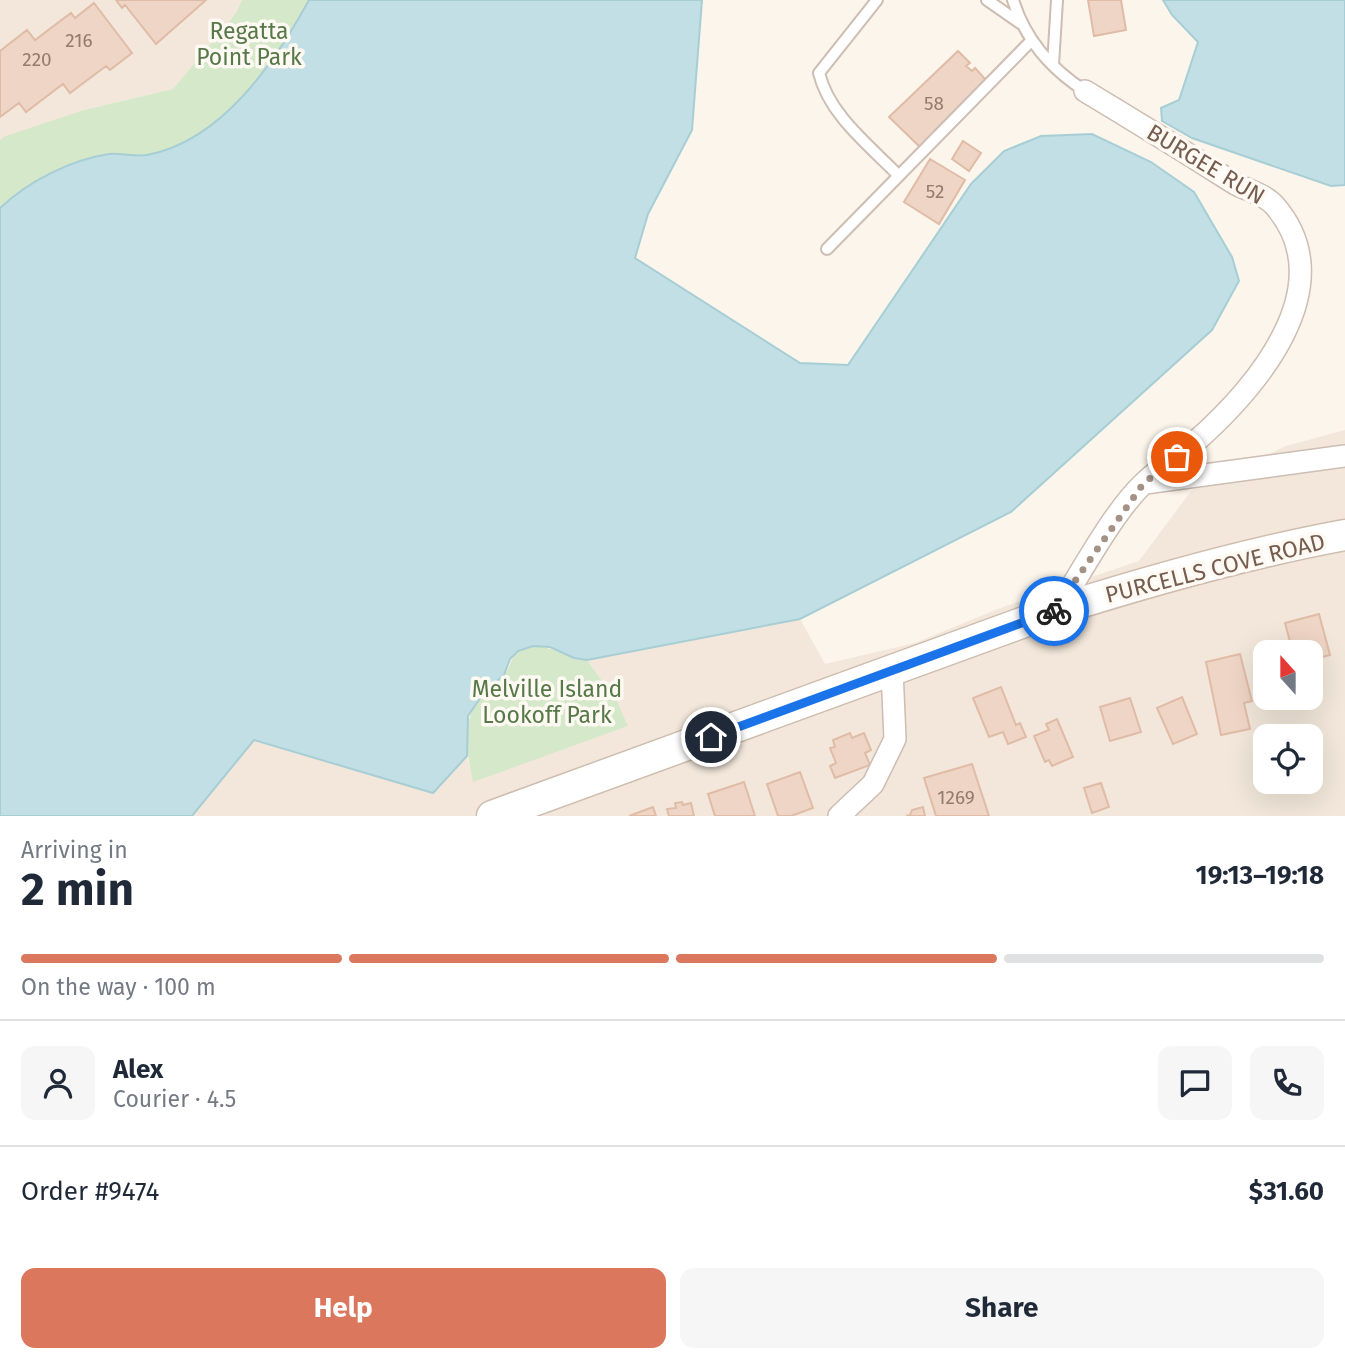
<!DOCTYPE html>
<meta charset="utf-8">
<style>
:root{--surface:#fff;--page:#f6f6f7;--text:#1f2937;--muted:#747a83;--line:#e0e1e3;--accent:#da775c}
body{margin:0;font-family:"Fira Sans",sans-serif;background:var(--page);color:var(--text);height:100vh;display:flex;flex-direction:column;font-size:26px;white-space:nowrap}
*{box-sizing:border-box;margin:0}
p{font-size:23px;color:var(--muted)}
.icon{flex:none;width:38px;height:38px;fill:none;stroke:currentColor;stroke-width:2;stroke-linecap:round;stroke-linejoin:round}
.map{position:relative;height:816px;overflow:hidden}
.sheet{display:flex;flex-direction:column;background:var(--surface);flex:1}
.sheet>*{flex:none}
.needle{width:46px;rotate:339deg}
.buttons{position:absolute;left:1253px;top:640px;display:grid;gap:14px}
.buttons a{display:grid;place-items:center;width:70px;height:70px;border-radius:14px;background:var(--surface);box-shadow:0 7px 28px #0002;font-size:35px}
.pin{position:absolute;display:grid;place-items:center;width:60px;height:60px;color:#fff;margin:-30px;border:4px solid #fff;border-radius:50%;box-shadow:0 2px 7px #0007}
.courier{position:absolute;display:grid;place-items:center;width:70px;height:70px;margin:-35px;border:5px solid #1a73e8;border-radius:50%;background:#fff;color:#222;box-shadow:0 2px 9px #0007}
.overview em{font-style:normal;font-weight:700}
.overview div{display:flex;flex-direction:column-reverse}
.overview{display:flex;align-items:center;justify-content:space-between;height:119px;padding:0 21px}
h1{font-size:46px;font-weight:700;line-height:52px}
.bar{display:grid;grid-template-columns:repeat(4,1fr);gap:10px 7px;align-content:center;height:84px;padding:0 21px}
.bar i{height:9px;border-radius:5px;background:var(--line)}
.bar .on{background:var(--accent)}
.bar p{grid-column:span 4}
.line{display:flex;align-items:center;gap:18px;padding:0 21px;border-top:2px solid var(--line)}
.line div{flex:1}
.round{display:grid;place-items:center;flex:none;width:74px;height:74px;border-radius:14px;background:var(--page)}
.button{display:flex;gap:14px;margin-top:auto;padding:14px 21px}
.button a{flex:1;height:80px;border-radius:14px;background:var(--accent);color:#fff;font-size:28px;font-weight:700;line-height:80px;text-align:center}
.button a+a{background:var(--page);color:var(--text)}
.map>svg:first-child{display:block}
</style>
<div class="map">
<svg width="1345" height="816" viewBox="0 0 1345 816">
<rect width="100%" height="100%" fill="#fbf5eb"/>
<path fill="#f2e7da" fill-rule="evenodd" d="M 0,0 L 242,0 L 236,13 L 173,89 L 84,110 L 0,141 Z
M 1345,430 L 1345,816 L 192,816 L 254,740 L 433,793 L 467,756 L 473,781 L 628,726 L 617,701 L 587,660 L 800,619 L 825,664 L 915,643 L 1003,607 L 1139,561 L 1191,491 L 1286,446 ZM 1265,653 L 1311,653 L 1311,698 L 1265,698 ZM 1265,737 L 1311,737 L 1311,782 L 1265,782 Z"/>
<path fill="#d6e8ca" d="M 242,0 L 309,0 C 275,62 222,141 147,155 C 135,157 122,153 109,154 C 70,160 29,181 0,208 L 0,141 L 3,137 L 84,110 L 173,89 L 236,13 Z
M 533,646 C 555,647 567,657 587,660 L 617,701 L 628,726 L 473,782 C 466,751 461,718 483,693 C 489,686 499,682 504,675 C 517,657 506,654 533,646 Z"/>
<path fill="#c1dfe4" stroke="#a8ced5" stroke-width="2" d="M 309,0 L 702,0 L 692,130 L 648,214 L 635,258 L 800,363 L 848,365 L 971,184 L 1004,151 L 1041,136 L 1092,134 L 1151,162 L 1194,192 L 1232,257 L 1239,281 L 1212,330 L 1011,512 L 800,619 L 587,660 L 574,658 L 550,647 L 533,646 L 518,651 L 510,659 L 504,675 L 485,691 L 468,716 L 467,756 L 433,793 L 254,740 L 192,816 L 0,816 L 0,208 C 29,181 70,160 109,154 C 122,153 135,157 147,155 C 222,141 275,62 309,0 Z
M 1163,0 L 1345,0 L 1345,185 L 1331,186 L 1192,138 L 1162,121 L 1161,108 L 1179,100 L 1198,42 L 1172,15 Z"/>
<path fill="#eed5c5" stroke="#e0bca7" stroke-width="2" d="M 116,0 L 206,0 L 156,44 L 125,5 L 122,8 Z
M 1088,0 L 1121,0 L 1126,30 L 1094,36 Z
M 94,3 L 132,53 L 110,70 L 106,66 L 70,93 L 63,84 L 26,112 L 19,103 L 0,117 L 0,51 L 27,30 L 35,40 L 71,13 L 75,18 Z
M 958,51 L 970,63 L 966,66 L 972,71 L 975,68 L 986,80 L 920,147 L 889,117 Z
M 963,141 L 981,153 L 969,171 L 952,159 Z
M 930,159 L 965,180 L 939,224 L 904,202 Z
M 1319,614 L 1330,655 L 1311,660 L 1311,653 L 1293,653 L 1285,623 Z
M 1240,654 L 1252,701 L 1244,703 L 1250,729 L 1221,735 L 1206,662 Z
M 1001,687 L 1016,725 L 1020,723 L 1026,737 L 1008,744 L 1003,732 L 989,737 L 973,698 Z
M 1182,697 L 1197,734 L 1173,744 L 1157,708 Z
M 1130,698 L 1141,732 L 1110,741 L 1100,707 Z
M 1057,719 L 1073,757 L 1052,766 L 1049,760 L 1045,762 L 1034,736 L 1049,730 L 1046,724 Z
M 850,733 L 852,738 L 864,733 L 871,750 L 865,753 L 870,765 L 835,778 L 830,766 L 836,763 L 830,748 L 835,747 L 833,740 Z
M 972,764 L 989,816 L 936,816 L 924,778 Z
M 800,772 L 813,808 L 791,816 L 778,816 L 767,784 Z
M 744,782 L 755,816 L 715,816 L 708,794 Z
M 1101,783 L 1109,807 L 1092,813 L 1084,788 Z
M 682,802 L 683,805 L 691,803 L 694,816 L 669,816 L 667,809 L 676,808 L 675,803 Z
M 653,807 L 656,816 L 629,816 Z
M 923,807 L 925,816 L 906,816 L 910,815 L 912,810 Z"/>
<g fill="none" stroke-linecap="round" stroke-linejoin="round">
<g stroke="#cdbdb2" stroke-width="14">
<path id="lane" d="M 877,0 L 819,73 C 829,115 870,146 899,176
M 987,0 L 1020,23
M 1013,0 C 1025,39 1051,69 1085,91
M 1053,65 L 1057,0
M 827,249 L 1032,40"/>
</g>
<g stroke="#cdbdb2" stroke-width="24">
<path id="street" d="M 1145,483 L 1345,456
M 1057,610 C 1081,573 1113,512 1144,483 C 1159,468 1178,457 1194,443 C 1254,390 1345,287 1275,206 C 1265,194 1248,191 1234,183 C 1185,152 1135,121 1085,91
M 839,816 L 873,784 L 895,739 L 892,670"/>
</g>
<g stroke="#cfbeaf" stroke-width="33">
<path id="secondary" d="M 492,816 L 1057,610 C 1152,580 1247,553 1345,535"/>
</g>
<use href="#lane" stroke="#fff" stroke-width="10"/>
<use href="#street" stroke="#fff" stroke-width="21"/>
<use href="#secondary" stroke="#fff" stroke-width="30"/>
</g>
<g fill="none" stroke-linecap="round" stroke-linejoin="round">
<path stroke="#a49286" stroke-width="7" stroke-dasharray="0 12.6" d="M 1054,611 L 1143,484 L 1177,457"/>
<path stroke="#1a73e8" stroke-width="9" d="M 711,737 L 1054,611"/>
</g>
<g text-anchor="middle" stroke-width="7" stroke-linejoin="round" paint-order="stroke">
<g font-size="19" fill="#937b6d">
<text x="79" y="47">216</text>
<text x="37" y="66">220</text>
<text x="934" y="110">58</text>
<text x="935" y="198">52</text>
<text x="956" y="804">1269</text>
</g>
<g font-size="23" fill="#577949" stroke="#fef9f2">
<text x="249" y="39">Regatta<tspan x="249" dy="26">Point Park</tspan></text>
<text x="547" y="697">Melville Island<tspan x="547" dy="26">Lookoff Park</tspan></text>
</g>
<g font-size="23" fill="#755d50" stroke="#fef9f2">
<text transform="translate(1206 164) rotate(31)" y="8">BURGEE RUN</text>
<text transform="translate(1215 568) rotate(-14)" y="8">PURCELLS COVE ROAD</text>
</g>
</g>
</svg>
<div class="buttons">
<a><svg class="needle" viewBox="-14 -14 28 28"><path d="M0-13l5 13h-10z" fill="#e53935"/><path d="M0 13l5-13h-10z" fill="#747a83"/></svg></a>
<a><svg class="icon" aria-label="locate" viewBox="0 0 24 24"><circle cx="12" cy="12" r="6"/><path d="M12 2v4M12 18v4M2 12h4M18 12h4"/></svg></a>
</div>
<div class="pin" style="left:1177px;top:457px;background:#ea580c"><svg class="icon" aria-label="bag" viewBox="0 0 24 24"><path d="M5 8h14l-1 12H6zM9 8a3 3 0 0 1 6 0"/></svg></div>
<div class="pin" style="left:711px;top:737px;background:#1f2937"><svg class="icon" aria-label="home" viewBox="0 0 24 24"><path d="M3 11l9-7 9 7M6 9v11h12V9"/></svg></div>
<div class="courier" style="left:1054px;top:611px"><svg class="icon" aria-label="bike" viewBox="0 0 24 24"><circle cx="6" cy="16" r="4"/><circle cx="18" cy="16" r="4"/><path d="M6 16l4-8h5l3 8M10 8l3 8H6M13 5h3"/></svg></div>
</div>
<section class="sheet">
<div class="overview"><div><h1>2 min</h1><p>Arriving in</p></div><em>19:13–19:18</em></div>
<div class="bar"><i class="on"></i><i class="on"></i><i class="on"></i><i></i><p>On the way · 100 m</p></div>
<div class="line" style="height:126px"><a class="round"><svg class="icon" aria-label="person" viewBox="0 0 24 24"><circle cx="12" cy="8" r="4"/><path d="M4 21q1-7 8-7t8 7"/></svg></a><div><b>Alex</b><p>Courier · 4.5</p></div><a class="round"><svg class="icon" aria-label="chat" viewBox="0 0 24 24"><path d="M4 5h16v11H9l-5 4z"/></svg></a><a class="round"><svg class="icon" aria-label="phone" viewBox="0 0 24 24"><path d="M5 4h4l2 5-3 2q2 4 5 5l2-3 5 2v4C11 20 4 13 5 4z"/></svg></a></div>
<div class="line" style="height:91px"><div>Order #9474</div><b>$31.60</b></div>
<div class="button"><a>Help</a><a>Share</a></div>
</section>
